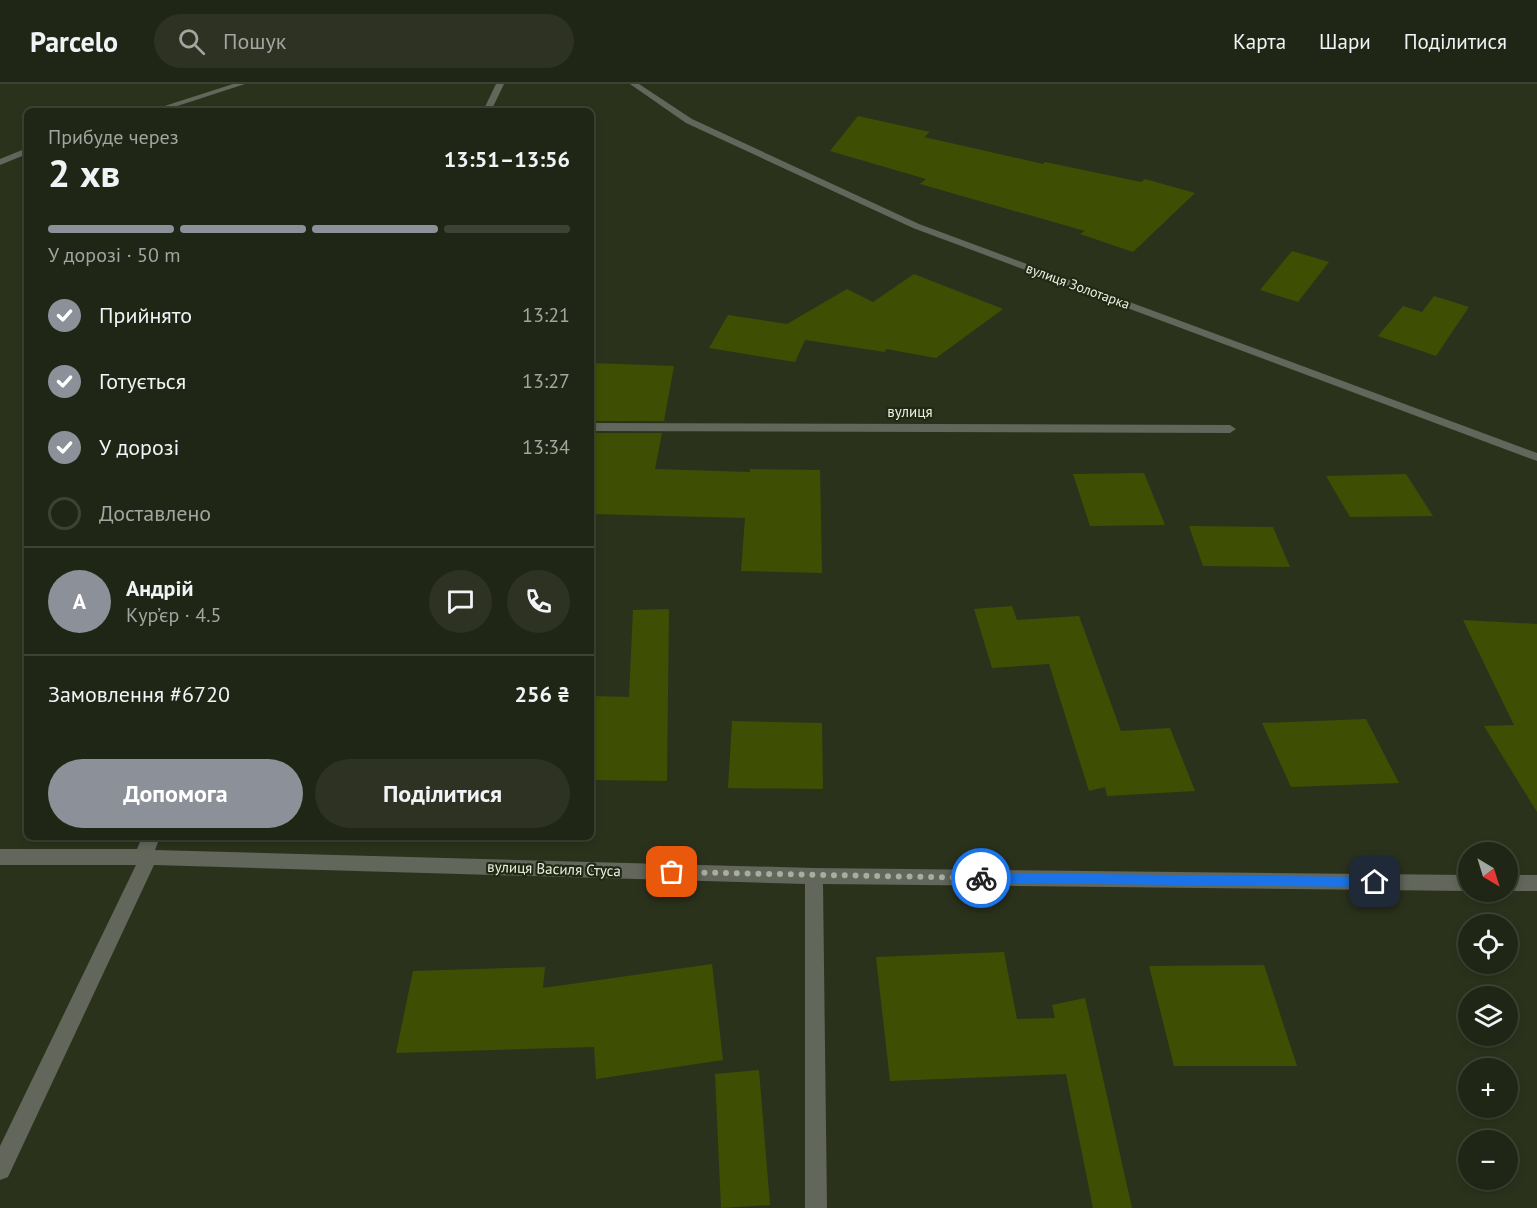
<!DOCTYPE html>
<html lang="uk">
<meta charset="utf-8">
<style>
:root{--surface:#202615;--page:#2d3222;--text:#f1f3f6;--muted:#a2a5a0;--line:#3d4334;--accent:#8c9099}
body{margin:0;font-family:"PT Sans",sans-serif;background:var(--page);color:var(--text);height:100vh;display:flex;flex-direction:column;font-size:22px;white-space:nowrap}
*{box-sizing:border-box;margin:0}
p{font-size:20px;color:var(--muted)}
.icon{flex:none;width:33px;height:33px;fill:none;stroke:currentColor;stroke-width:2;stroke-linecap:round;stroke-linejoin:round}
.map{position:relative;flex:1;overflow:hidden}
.side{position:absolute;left:24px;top:24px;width:570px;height:732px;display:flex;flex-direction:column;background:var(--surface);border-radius:9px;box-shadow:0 3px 9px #0003,0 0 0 2px var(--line)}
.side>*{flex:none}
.needle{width:39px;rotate:142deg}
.fabs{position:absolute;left:1458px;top:758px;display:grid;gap:12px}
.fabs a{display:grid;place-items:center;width:60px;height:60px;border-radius:50%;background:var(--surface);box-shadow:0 3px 9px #0003,0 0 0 2px var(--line);font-size:30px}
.pin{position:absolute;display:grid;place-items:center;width:51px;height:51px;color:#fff;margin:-26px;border-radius:12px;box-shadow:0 3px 9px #0006}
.courier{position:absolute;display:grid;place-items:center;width:60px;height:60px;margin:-30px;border:4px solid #1a73e8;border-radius:50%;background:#fff;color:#222;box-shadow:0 2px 8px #0007}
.headline em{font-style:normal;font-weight:800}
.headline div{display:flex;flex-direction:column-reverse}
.headline{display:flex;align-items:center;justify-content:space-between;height:102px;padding:0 24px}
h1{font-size:39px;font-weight:800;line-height:45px}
.bar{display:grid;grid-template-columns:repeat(4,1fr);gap:9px 6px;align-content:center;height:72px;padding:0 24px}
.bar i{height:8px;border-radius:4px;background:var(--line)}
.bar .current{background:var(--accent)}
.bar p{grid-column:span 4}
.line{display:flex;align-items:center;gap:15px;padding:0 24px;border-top:2px solid var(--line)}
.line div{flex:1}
.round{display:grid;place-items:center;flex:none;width:63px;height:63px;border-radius:32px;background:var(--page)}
ol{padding:0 24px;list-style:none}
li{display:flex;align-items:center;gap:18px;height:66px}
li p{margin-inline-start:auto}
li .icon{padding:6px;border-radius:50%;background:var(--accent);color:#fff;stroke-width:4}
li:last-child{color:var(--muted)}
li i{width:33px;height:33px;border:3px solid var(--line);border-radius:50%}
.action{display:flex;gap:12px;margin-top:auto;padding:12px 24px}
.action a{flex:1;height:69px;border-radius:36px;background:var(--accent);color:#fff;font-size:24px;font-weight:800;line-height:69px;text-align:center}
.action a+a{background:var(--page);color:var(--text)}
header{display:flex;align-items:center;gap:36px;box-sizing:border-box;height:84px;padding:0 30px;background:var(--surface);border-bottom:2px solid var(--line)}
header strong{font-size:28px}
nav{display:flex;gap:33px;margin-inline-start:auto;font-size:21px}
.search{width:420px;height:54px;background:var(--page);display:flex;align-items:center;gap:15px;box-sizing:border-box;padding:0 21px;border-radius:33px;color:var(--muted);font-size:22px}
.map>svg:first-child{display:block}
</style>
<header>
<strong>Parcelo</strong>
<div class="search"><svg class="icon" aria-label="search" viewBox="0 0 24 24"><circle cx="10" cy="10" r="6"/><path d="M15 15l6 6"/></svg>Пошук</div>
<nav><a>Карта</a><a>Шари</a><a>Поділитися</a></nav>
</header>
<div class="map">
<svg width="1537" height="1124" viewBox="0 0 1537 1124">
<rect width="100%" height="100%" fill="#2b321c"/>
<path fill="#3e4f03" d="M 858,32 L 930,48 L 924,53 L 1043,80 L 1045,78 L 1141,98 L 1145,95 L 1195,109 L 1133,168 L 1080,150 L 1085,147 L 920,100 L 926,95 L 830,67 Z
M 1292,167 L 1329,178 L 1298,218 L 1260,206 Z
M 914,190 L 1003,225 L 936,274 L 886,265 L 885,268 L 805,256 L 795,278 L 709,264 L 728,231 L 787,240 L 847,205 L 873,218 Z
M 1434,212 L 1469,223 L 1436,272 L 1378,252 L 1403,222 L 1422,228 Z
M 591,279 L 674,282 L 664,337 L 591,337 Z
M 591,349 L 662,349 L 655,385 L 750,388 L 750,385 L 820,386 L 822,489 L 741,487 L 745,434 L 591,430 Z
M 1144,389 L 1165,441 L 1090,442 L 1073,390 Z
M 1406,390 L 1433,432 L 1350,433 L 1326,392 Z
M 1189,442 L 1273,443 L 1290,483 L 1203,482 Z
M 1012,522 L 1017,536 L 1079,532 L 1121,647 L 1170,644 L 1195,707 L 1107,712 L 1105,703 L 1089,707 L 1049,580 L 992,584 L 974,525 Z
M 669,525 L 667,697 L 591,696 L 591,612 L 629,613 L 633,526 Z
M 1463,536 L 1537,540 L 1537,728 L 1484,642 L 1514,641 Z
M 1366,635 L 1399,699 L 1291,703 L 1262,639 Z
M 732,637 L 822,639 L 823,705 L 728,704 Z
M 1004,868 L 1017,935 L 1055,934 L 1052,921 L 1085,914 L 1132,1124 L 1093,1124 L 1066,990 L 890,997 L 876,873 Z
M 712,880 L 723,976 L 596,995 L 594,963 L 396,969 L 413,887 L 545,883 L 543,904 Z
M 1264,881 L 1297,982 L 1174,982 L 1149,882 Z
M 759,986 L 770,1121 L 721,1124 L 715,990 Z"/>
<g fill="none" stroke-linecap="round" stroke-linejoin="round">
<path fill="#62665b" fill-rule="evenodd" d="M 233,0 L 245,0 L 162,27 L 149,27 Z
M 496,0 L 504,0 L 491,27 L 483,27 Z
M 630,0 L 639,0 L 692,35 L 919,140 L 1537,369 L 1537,377 L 913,144 L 686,39 Z
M 27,64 L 27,70 L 0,81 L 0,75 Z
M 591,339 L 1230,341 L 1236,345 L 1230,349 L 591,347 Z
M 142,753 L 160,753 L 155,766 L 814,784 L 1468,791 L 1468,807 L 823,800 L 827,1124 L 805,1124 L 805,800 L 154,781 L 8,1093 L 0,1096 L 0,1062 L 136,781 L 0,781 L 0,765 L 137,765 Z
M 1508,791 L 1537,791 L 1537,807 L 1508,807 Z"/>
</g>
<path fill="#1a73e8" d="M 981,789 L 1375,793 L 1381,798 L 1375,803 L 981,799 L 976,794 Z"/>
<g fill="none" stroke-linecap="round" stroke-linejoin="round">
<path stroke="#a8ae9d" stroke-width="6" stroke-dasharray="0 10.8" d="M 672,788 L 981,794"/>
</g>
<g text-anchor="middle" stroke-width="4.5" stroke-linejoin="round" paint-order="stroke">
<g font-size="14" fill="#ecf1e3" stroke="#212813">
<text transform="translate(1078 202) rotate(20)" y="5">вулиця Золотарка</text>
</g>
<g font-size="15" fill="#ecf1e3" stroke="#212813">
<text x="910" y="333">вулиця</text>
<text transform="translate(554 785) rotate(2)" y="5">вулиця Василя Стуса</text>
</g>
</g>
</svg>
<div class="fabs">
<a><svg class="needle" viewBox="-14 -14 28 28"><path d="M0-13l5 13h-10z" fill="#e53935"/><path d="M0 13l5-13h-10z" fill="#a2a5a0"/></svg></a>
<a><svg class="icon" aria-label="locate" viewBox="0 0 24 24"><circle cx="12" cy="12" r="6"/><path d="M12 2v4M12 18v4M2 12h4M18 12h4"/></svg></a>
<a><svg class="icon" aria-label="layers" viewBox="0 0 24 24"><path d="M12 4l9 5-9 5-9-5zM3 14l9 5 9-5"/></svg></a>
<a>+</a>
<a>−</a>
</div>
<div class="pin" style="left:672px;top:788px;background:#ea580c"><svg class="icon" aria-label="bag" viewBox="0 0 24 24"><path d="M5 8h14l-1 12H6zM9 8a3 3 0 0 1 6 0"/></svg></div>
<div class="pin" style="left:1375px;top:798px;background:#1f2937"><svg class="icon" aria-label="home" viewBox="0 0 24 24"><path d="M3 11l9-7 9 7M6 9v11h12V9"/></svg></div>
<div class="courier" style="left:981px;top:794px"><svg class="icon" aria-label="bike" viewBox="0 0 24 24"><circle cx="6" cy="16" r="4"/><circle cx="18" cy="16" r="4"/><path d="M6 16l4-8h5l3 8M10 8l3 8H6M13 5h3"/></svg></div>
<section class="side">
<div class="headline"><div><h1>2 хв</h1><p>Прибуде через</p></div><em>13:51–13:56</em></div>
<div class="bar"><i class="current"></i><i class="current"></i><i class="current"></i><i></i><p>У дорозі · 50 m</p></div>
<ol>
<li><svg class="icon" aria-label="check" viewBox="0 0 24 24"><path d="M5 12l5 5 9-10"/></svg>Прийнято<p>13:21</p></li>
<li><svg class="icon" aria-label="check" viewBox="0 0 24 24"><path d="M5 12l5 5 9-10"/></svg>Готується<p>13:27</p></li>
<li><svg class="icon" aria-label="check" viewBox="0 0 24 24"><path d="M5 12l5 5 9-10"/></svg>У дорозі<p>13:34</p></li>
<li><i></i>Доставлено</li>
</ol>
<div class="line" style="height:108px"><b class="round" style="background:var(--accent);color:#fff">А</b><div><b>Андрій</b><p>Кур’єр · 4.5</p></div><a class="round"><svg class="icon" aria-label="chat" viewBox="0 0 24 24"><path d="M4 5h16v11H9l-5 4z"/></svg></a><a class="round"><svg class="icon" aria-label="phone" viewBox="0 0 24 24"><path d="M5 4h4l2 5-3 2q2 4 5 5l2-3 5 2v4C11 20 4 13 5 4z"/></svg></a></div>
<div class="line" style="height:78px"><div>Замовлення #6720</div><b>256 ₴</b></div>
<div class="action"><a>Допомога</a><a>Поділитися</a></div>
</section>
</div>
